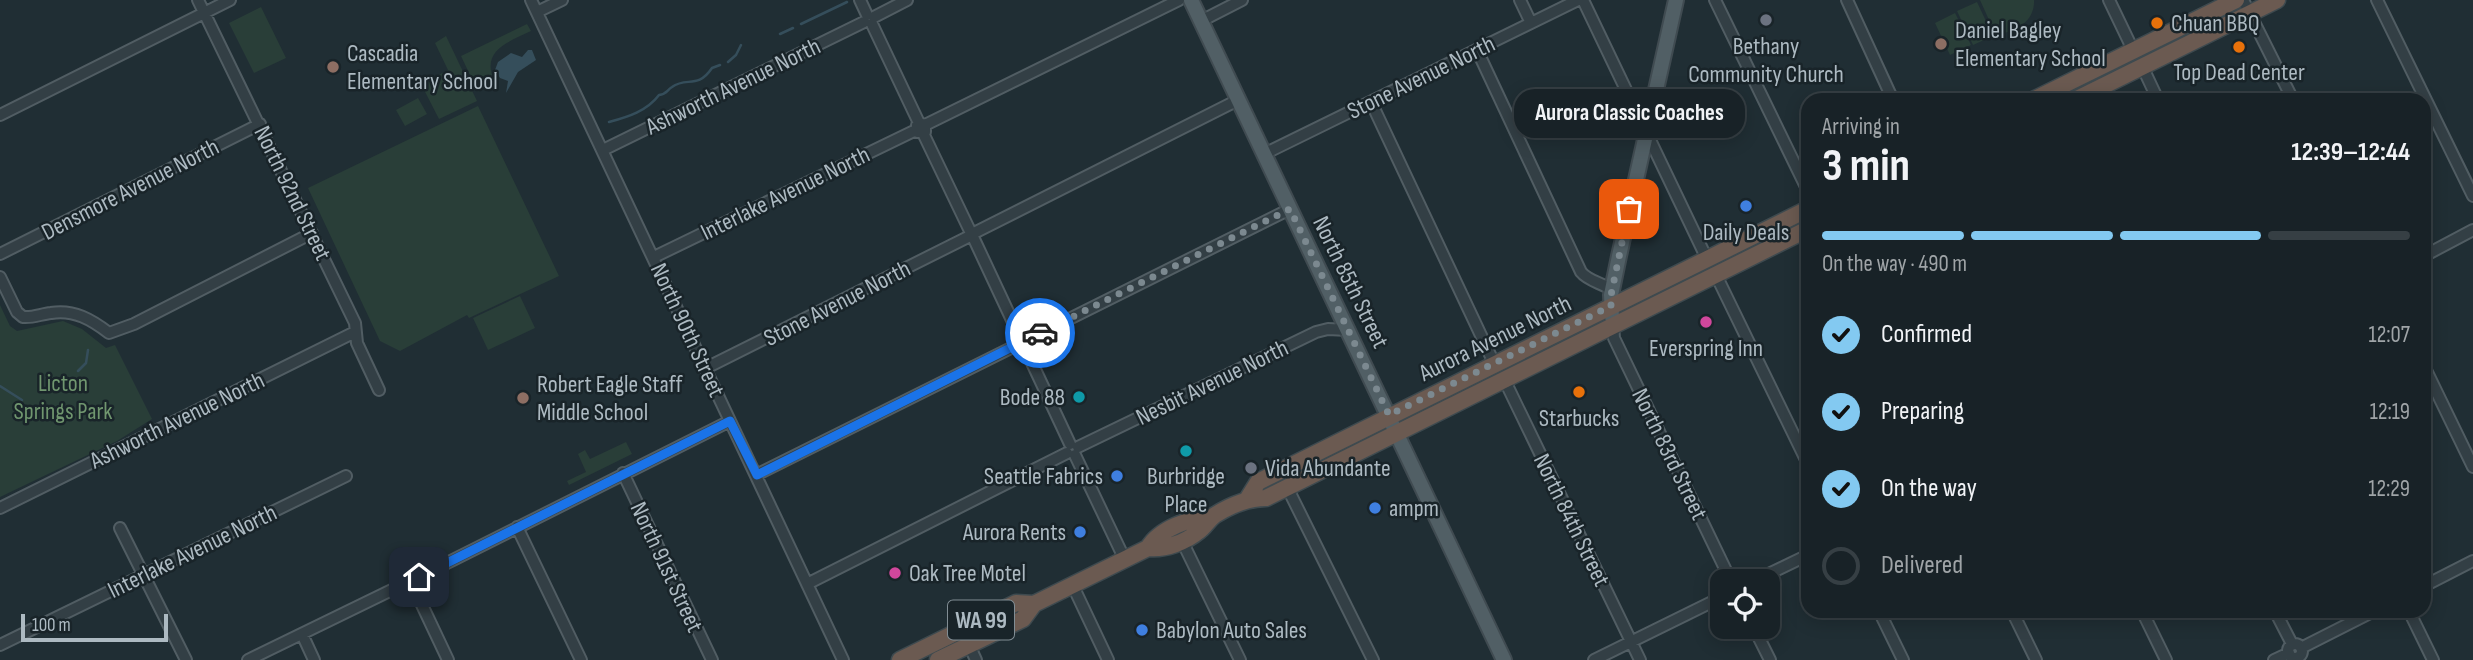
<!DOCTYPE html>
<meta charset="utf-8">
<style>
:root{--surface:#182227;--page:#252f33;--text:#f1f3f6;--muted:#9fa4a7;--line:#363f44;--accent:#83c9f1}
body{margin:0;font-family:"Sofia Sans Condensed",sans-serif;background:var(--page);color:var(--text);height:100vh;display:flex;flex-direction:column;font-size:26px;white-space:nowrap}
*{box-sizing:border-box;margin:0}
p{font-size:23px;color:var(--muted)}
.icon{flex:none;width:38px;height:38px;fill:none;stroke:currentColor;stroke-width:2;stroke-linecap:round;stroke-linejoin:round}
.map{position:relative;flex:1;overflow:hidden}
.sheet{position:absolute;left:1801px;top:93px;width:630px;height:525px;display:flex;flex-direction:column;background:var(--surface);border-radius:21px;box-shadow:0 4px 18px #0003,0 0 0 2px var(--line)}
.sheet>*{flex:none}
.fabs{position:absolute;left:1710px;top:569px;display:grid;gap:14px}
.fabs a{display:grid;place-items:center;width:70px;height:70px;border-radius:14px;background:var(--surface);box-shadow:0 4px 18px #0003,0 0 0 2px var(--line);font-size:35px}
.scale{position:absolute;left:21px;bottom:18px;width:147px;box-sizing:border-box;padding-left:7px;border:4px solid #adbac2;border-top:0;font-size:19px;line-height:24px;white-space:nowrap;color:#adbac2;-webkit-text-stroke:5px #192429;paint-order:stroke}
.pin{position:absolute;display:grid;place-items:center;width:60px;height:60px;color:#fff;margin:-30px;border-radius:14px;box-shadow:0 4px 10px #0006}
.courier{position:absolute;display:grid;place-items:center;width:70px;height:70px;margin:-35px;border:5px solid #1a73e8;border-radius:50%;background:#fff;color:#222;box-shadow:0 2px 9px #0007}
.bubble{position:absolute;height:49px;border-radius:21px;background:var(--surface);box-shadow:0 4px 18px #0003,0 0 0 2px var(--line);font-size:23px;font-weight:700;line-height:49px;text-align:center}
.head em{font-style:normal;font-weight:700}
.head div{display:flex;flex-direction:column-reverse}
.head{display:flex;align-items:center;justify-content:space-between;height:119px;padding:0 21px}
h1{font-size:46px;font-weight:700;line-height:52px}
.bar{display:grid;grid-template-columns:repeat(4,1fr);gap:10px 7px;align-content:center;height:84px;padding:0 21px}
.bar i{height:9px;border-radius:5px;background:var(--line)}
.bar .selected{background:var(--accent)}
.bar p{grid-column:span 4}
ol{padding:0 21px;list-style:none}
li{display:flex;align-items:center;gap:21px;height:77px}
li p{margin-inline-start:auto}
li .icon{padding:7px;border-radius:50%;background:var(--accent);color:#111;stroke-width:4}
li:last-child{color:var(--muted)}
li i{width:38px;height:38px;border:4px solid var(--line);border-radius:50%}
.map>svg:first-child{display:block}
</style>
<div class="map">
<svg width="2473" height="660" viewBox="0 0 2473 660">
<rect width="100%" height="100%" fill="#202e34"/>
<path fill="#293e38" d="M 1980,0 L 2034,0 C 2035,20 2018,31 2000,34 L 1994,31 Z
M 1977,2 L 1993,36 L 1973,45 L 1957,11 Z
M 261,7 L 286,58 L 254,73 L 229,23 Z
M 1955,13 L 1971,45 L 1950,55 L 1935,23 Z
M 527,24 L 531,31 C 506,43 480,51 495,83 L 478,92 L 461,56 Z
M 446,36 L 477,101 L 439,119 L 421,84 L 448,70 L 435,43 Z
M 418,98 L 427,114 L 405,126 L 396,110 Z
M 478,106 L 559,276 L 469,318 L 467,315 L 400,351 L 380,341 L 308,188 Z
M 520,296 L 535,328 L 488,350 L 473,318 Z
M 0,305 L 10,326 L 17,331 L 63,321 L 82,329 L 106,348 L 115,345 L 152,419 L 117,441 L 0,497 Z
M 626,442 L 632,454 L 569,485 L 567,481 L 586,472 L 578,454 L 585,450 L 590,459 Z"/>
<path fill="#354e5b" d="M 528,50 L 532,50 L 536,60 L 518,72 L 506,93 L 508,81 L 500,78 L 495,70 L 498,62 L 511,53 L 522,57 Z"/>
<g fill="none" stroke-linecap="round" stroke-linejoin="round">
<path stroke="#354e5b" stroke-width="2.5" d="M 801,24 L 847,2
M 780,34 L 793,28
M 728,62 L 736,55 L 741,45
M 609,122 C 628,117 647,111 659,95 C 667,94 666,91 672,87 C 687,76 697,90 712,68 L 720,65
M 78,371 L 86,363 L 88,350
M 0,386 L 22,400"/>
<g stroke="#515d63" stroke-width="14">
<path id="minor" d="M 198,0 L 355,323 L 357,343 L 379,390
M 531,0 L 843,660
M 860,0 L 867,15
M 1520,0 L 1531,23
M 1583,0 L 1707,259
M 1715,0 L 1808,191
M 1847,0 L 1893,100
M 2109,0 L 2133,50
M 2243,0 L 2293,100
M 2377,0 L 2473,196
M 537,12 L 562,0
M 874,17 L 907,0
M 1201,21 L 1242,0
M 872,24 L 919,123 L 925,125 L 925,132 L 917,132 L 917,125
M 1477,50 L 1581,272 C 1588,281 1602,283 1612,290
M 2142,66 L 2158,100
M 1371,102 L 1494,363
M 0,115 L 230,0
M 925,125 L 1179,0
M 923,133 L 970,231
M 603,150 L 864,22
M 1264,154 L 1578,0
M 976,232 L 1238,100
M 974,239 L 1070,444
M 0,254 L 260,124
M 2424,256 L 2473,230
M 654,257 L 916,130
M 1716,275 L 1808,464
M 0,277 L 17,312 L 23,317 C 33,318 41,314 51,313 C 74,309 92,320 109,333 L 134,324 L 312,233
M 1613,325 L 1614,338 L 1731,581
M 2424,366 L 2473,467
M 706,368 L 968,237
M 1504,379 L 1640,660
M 1078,447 L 1316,332 L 1328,329 L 1348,330
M 1075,455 L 1125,560
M 623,473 L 712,660
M 756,475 L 1290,209
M 1287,487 L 1373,660
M 0,508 L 355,332
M 517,527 L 581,660
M 120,528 L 186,660
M 1182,541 L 1240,660
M404 582a7 7 0 1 1 14 0a7 7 0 1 1-14 0Z
M 417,578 L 730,421
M 1754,581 L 1808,555
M 807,584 L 1067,453
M 1072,584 L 1108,660
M 2424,586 L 2473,561
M 414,588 L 448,660
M 1879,611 L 1903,660
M 2012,611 L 2036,660
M 2142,611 L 2166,660
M 2275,611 L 2292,644
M 2409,611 L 2433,660
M 1753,626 L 1770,660
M 302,634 L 314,660
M2288 651a7 7 0 1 1 14 0a7 7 0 1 1-14 0Z
M 0,645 L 346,476
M 969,645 L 976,660
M 2301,648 L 2374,611
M 248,660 L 404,584
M 1594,660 L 1722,597
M 2274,660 L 2289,653"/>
</g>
<g stroke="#404b51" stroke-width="18">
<path id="major" d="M 1191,0 L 1504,660
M 1612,317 L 1611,295 L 1619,256 L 1676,0"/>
</g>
<g stroke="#3e4a4f" stroke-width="19">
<path id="highway" d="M 2033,100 L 2236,0
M 2075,100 L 2277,0
M 1248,498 L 1258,482 L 1272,475 L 1808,209
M 1148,548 C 1160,528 1190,518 1212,517
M 900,660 L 1016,603 L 1034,604
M 938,660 L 1023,619 L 1034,604 L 1148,548 C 1165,550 1186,542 1199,531 C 1205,527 1208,520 1215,515 C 1231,505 1247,498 1266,498 L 1808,229"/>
</g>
<use href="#minor" stroke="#333f45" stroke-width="10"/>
<use href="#major" stroke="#515f65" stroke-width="14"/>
<use href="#highway" stroke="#6b5a51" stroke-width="16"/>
</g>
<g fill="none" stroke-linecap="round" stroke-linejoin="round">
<path stroke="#7c8990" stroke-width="7" stroke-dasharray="0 12.6" d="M 1040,333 L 1290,209 L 1389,415 L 1611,306 L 1611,295 L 1629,209"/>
<path stroke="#1a73e8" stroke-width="9" d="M 419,577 L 730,421 L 757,475 L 1040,333"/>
</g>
<g fill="#6b7280" stroke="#192429" stroke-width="2.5">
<circle cx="1766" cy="20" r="7"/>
<circle cx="1251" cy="468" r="7"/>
</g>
<g fill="#e8710a" stroke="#192429" stroke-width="2.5">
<circle cx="2157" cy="23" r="7"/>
<circle cx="2239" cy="47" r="7"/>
<circle cx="1579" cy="392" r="7"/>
</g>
<g fill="#8d6e63" stroke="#192429" stroke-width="2.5">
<circle cx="1941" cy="44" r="7"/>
<circle cx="333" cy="67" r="7"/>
<circle cx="523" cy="398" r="7"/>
</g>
<g fill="#3f7fe0" stroke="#192429" stroke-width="2.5">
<circle cx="1746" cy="206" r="7"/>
<circle cx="1117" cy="476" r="7"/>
<circle cx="1375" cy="508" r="7"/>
<circle cx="1080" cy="532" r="7"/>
<circle cx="1142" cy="630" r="7"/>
</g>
<g fill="#d1479c" stroke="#192429" stroke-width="2.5">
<circle cx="1706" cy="322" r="7"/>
<circle cx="895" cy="573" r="7"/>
</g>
<g fill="#0f9aa8" stroke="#192429" stroke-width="2.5">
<circle cx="1079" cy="397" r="7"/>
<circle cx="1186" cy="451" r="7"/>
</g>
<g text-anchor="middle" stroke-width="5" stroke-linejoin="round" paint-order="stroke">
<rect fill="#192429" stroke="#818d94" stroke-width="2" x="948" y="600.5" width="66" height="39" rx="5"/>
<g font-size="23" font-weight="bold" fill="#adbac2">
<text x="981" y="628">WA 99</text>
</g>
<g font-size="24" fill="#adbac2" stroke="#192429" text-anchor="start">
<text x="2171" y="31">Chuan BBQ</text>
<text x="1955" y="38">Daniel Bagley<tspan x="1955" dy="28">Elementary School</tspan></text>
<text x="1766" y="54" text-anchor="middle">Bethany<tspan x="1766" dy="28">Community Church</tspan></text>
<text x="347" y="61">Cascadia<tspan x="347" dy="28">Elementary School</tspan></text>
<text x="2239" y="80" text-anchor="middle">Top Dead Center</text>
<text x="1746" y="240" text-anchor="middle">Daily Deals</text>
<text x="1706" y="356" text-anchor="middle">Everspring Inn</text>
<text x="537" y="392">Robert Eagle Staff<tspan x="537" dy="28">Middle School</tspan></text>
<text x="1065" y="405" text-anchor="end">Bode 88</text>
<text x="1579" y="426" text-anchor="middle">Starbucks</text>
<text x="1265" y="476">Vida Abundante</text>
<text x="1103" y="484" text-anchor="end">Seattle Fabrics</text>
<text x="1186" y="484" text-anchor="middle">Burbridge<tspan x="1186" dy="28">Place</tspan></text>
<text x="1389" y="516">ampm</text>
<text x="1066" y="540" text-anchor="end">Aurora Rents</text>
<text x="909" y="581">Oak Tree Motel</text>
<text x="1156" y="638">Babylon Auto Sales</text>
</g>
<g font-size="24" fill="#adbac2" stroke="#192429">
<text transform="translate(1421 77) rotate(-26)" y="8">Stone Avenue North</text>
<text transform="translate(733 86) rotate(-26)" y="8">Ashworth Avenue North</text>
<text transform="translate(130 189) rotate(-27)" y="8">Densmore Avenue North</text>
<text transform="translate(293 193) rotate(64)" y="8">North 92nd Street</text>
<text transform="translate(785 193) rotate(-26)" y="8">Interlake Avenue North</text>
<text transform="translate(1351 282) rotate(64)" y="8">North 85th Street</text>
<text transform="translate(837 303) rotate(-27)" y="8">Stone Avenue North</text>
<text transform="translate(688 330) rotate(65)" y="8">North 90th Street</text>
<text transform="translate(1495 338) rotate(-26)" y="8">Aurora Avenue North</text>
<text transform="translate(1212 382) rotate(-26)" y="8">Nesbit Avenue North</text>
<text transform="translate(177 420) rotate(-26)" y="8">Ashworth Avenue North</text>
<text transform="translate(1670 454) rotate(64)" y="8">North 83rd Street</text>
<text transform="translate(1572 520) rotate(64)" y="8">North 84th Street</text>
<text transform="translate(192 551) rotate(-26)" y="8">Interlake Avenue North</text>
<text transform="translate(667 567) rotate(65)" y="8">North 91st Street</text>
</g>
<g font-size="24" fill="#70966f" stroke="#192429">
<text x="63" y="391">Licton<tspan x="63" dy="28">Springs Park</tspan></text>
</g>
</g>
</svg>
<div class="fabs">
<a><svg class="icon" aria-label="locate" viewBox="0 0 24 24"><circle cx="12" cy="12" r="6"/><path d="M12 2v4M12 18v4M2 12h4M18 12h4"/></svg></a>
</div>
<div class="scale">100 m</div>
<div class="pin" style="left:1629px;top:209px;background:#ea580c"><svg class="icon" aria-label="bag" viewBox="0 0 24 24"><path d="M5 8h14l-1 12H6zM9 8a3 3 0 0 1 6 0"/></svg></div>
<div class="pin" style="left:419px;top:577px;background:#1f2937"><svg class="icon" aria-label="home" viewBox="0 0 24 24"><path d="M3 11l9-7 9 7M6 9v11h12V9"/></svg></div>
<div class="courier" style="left:1040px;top:333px"><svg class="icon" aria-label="car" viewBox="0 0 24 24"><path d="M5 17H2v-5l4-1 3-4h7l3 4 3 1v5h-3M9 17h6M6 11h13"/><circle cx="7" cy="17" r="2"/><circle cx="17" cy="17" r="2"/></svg></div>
<div class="bubble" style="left:1514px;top:89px;width:231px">Aurora Classic Coaches</div>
<section class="sheet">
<div class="head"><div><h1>3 min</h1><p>Arriving in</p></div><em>12:39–12:44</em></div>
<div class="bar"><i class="selected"></i><i class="selected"></i><i class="selected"></i><i></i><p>On the way · 490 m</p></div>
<ol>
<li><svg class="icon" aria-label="check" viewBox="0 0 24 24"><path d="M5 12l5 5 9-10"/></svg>Confirmed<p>12:07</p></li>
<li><svg class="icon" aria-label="check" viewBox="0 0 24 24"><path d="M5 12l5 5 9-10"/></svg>Preparing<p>12:19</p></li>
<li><svg class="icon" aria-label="check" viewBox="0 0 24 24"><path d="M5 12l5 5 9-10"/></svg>On the way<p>12:29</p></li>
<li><i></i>Delivered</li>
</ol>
</section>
</div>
